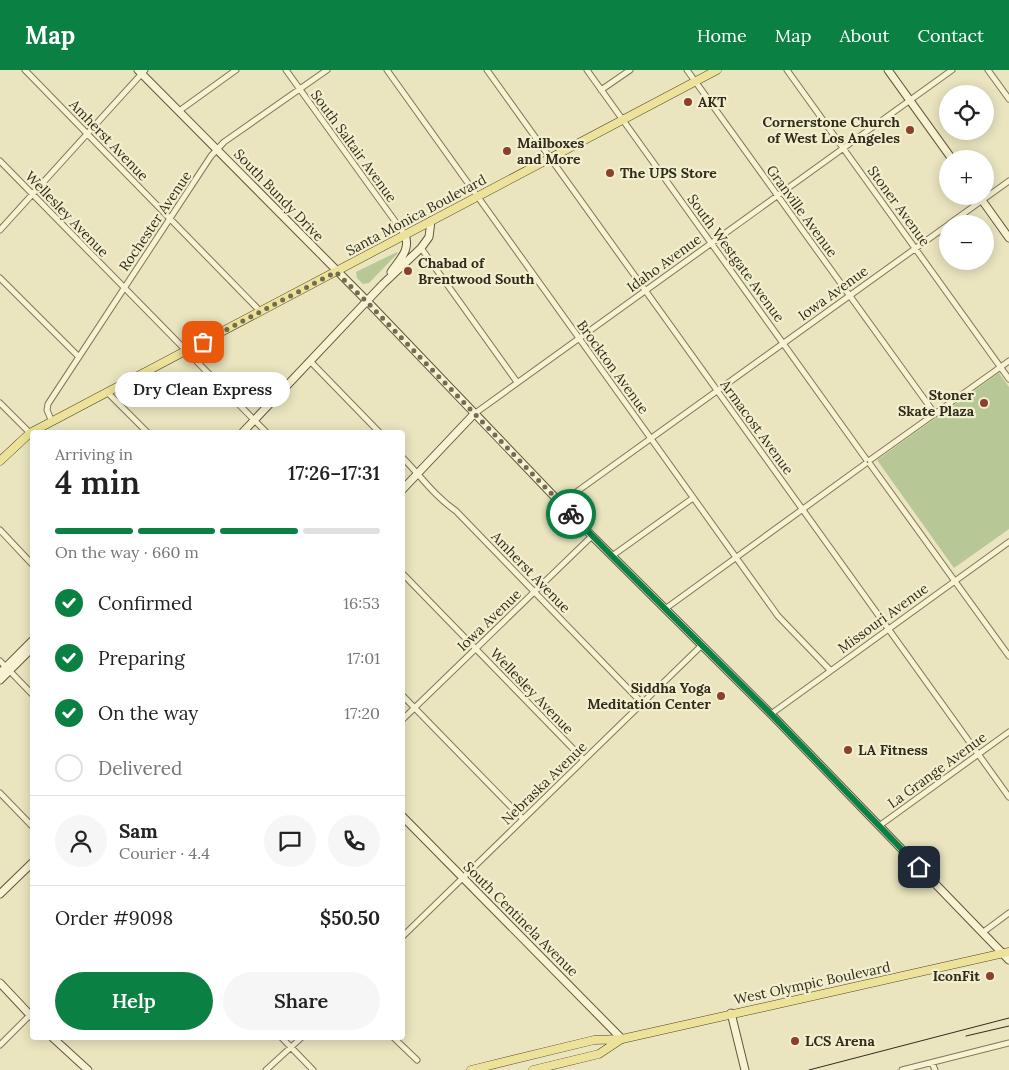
<!DOCTYPE html>
<meta charset="utf-8">
<style>
:root{--surface:#fff;--page:#f6f6f6;--text:#222;--muted:#767676;--line:#e0e0e0;--accent:#0b8043}
body{margin:0;font-family:Lora,serif;background:var(--page);color:var(--text);height:100vh;display:flex;flex-direction:column;font-size:19px;white-space:nowrap}
*{box-sizing:border-box;margin:0}
p{font-size:16px;color:var(--muted)}
.icon{flex:none;width:28px;height:28px;fill:none;stroke:currentColor;stroke-width:2;stroke-linecap:round;stroke-linejoin:round}
.map{position:relative;flex:1;overflow:hidden}
.drawer{position:absolute;left:30px;top:360px;width:375px;height:610px;display:flex;flex-direction:column;background:var(--surface);border-radius:5px;box-shadow:0 2px 12px #0003}
.drawer>*{flex:none}
.fabs{position:absolute;left:939px;top:15px;display:grid;gap:10px}
.fabs a{display:grid;place-items:center;width:55px;height:55px;border-radius:50%;background:var(--surface);box-shadow:0 2px 12px #0003;font-size:25px}
.pin{position:absolute;display:grid;place-items:center;width:42px;height:42px;color:#fff;margin:-21px;border-radius:10px;box-shadow:0 2px 8px #0006}
.courier{position:absolute;display:grid;place-items:center;width:50px;height:50px;margin:-25px;border:4px solid #0b8043;border-radius:50%;background:#fff;color:#222;box-shadow:0 1px 6px #0007}
.bubble{position:absolute;height:35px;border-radius:18px;background:var(--surface);box-shadow:0 2px 12px #0003;font-size:16px;font-weight:600;line-height:35px;text-align:center}
.overview em{font-style:normal;font-weight:600}
.overview div{display:flex;flex-direction:column-reverse}
.overview{display:flex;align-items:center;justify-content:space-between;height:85px;padding:0 25px}
h1{font-size:32px;font-weight:600;line-height:38px}
.bar{display:grid;grid-template-columns:repeat(4,1fr);gap:8px 5px;align-content:center;height:60px;padding:0 25px}
.bar i{height:6px;border-radius:4px;background:var(--line)}
.bar .current{background:var(--accent)}
.bar p{grid-column:span 4}
.line{display:flex;align-items:center;gap:12px;padding:0 25px;border-top:1px solid var(--line)}
.line div{flex:1}
.round{display:grid;place-items:center;flex:none;width:52px;height:52px;border-radius:26px;background:var(--page)}
ol{padding:0 25px;list-style:none}
li{display:flex;align-items:center;gap:15px;height:55px}
li p{margin-inline-start:auto}
li .icon{padding:5px;border-radius:50%;background:var(--accent);color:#fff;stroke-width:4}
li:last-child{color:var(--muted)}
li i{width:28px;height:28px;border:2px solid var(--line);border-radius:50%}
.action{display:flex;gap:10px;margin-top:auto;padding:10px 25px}
.action a{flex:1;height:58px;border-radius:30px;background:var(--accent);color:#fff;font-size:20px;font-weight:600;line-height:58px;text-align:center}
.action a+a{background:var(--page);color:var(--text)}
header{display:flex;align-items:center;gap:30px;box-sizing:border-box;height:70px;padding:0 25px;background:var(--accent);color:#fff}
header strong{font-size:24px}
nav{display:flex;gap:28px;margin-inline-start:auto;font-size:18px}
.map>svg:first-child{display:block}
</style>
<header>
<strong>Map</strong>
<nav><a>Home</a><a>Map</a><a>About</a><a>Contact</a></nav>
</header>
<div class="map">
<svg width="1009" height="1000" viewBox="0 0 1009 1000">
<rect width="100%" height="100%" fill="#eae5bf"/>
<path fill="#b7c795" d="M 397,182 L 398,183 L 369,213 L 363,214 L 357,208 L 356,202 Z
M 999,303 L 1009,317 L 1009,459 L 954,498 L 877,390 Z"/>
<g fill="none" stroke-linecap="round" stroke-linejoin="round">
<g stroke="#817659" stroke-width="7">
<path id="street" d="M 25,0 L 260,241
M 286,0 L 405,165
M 387,0 L 778,546 L 830,600
M 487,0 L 1009,727
M 587,0 L 866,389
M 687,0 L 935,344
M 787,0 L 1009,309
M 988,0 L 1009,29
M 601,20 L 630,0
M 179,41 L 236,0
M 0,91 L 266,362
M 949,154 L 1009,111
M 0,160 L 145,0
M 421,178 L 517,312
M 0,208 L 79,287
M 310,291 L 379,362
M 107,322 L 147,362
M 0,333 L 30,363
M 474,344 L 952,0
M 52,352 L 47,340 L 48,334 L 211,86 L 224,72 L 327,0
M 402,387 C 420,405 434,426 456,441 L 642,633
M 870,390 L 1009,291
M 870,394 L 1009,586
M 561,433 L 948,155
M 0,460 L 32,494
M 612,486 L 693,428
M 402,503 L 584,690
M 665,539 L 865,394
M 0,591 L 32,624
M 402,625 L 523,749
M 771,644 L 1009,472
M 402,650 L 592,466
M 0,723 L 32,756
M 879,756 L 1009,662
M 982,863 L 1009,843
M 402,867 L 702,575
M 282,968 L 313,1000
M 394,968 L 417,990
M 0,975 L 30,945
M 932,993 L 935,1000
M 266,1000 L 301,968
M 902,1000 L 1009,973"/>
</g>
<g stroke="#63573c" stroke-width="9">
<path id="secondary" d="M 138,0 L 367,231 L 592,466 L 771,644 L 1009,890
M 888,0 L 952,89
M 979,126 L 1009,168
M 391,202 C 399,190 411,180 405,165
M 243,362 L 383,214 L 421,178 L 429,167 L 431,151
M 402,420 L 474,344
M 0,603 L 32,571
M 0,610 L 32,578
M 402,746 L 622,969
M 0,824 L 32,793
M 0,913 L 32,947
M 731,943 L 745,1000
M 53,968 L 88,1000"/>
</g>
<g stroke="#4f442d" stroke-width="9">
<path id="primary" d="M 0,391 L 30,363 L 717,0
M 471,1000 L 594,970 L 622,969 L 1009,882
M 533,1000 L 599,984 L 620,970"/>
</g>
<use href="#street" stroke="#f6f2d2" stroke-width="5"/>
<use href="#secondary" stroke="#f6f2d2" stroke-width="7"/>
<use href="#primary" stroke="#ece299" stroke-width="8"/>
<path stroke="#322b1c" stroke-width="1" d="M 966,966 L 1009,956
M 809,1000 L 1009,948"/>
</g>
<g fill="none" stroke-linecap="round" stroke-linejoin="round">
<path stroke="#726c55" stroke-width="5" stroke-dasharray="0 9" d="M 203,272 L 336,202 L 366,231 L 571,444"/>
<path stroke="#0b8043" stroke-width="6" d="M 571,444 L 612,486 L 771,644 L 919,797"/>
</g>
<g fill="#8c3f2d" stroke="#f2efce" stroke-width="2">
<circle cx="688" cy="32" r="5"/>
<circle cx="910" cy="60" r="5"/>
<circle cx="507" cy="81" r="5"/>
<circle cx="610" cy="103" r="5"/>
<circle cx="408" cy="201" r="5"/>
<circle cx="984" cy="333" r="5"/>
<circle cx="721" cy="626" r="5"/>
<circle cx="848" cy="680" r="5"/>
<circle cx="990" cy="906" r="5"/>
<circle cx="795" cy="971" r="5"/>
</g>
<g text-anchor="middle" stroke-width="4.5" stroke-linejoin="round" paint-order="stroke">
<g font-size="14" font-weight="bold" fill="#322b1c" stroke="#f2efce" text-anchor="start">
<text x="698" y="37">AKT</text>
<text x="900" y="57" text-anchor="end">Cornerstone Church<tspan x="900" dy="16">of West Los Angeles</tspan></text>
<text x="517" y="78">Mailboxes<tspan x="517" dy="16">and More</tspan></text>
<text x="620" y="108">The UPS Store</text>
<text x="418" y="198">Chabad of<tspan x="418" dy="16">Brentwood South</tspan></text>
<text x="974" y="330" text-anchor="end">Stoner<tspan x="974" dy="16">Skate Plaza</tspan></text>
<text x="711" y="623" text-anchor="end">Siddha Yoga<tspan x="711" dy="16">Meditation Center</tspan></text>
<text x="858" y="685">LA Fitness</text>
<text x="980" y="911" text-anchor="end">IconFit</text>
<text x="805" y="976">LCS Arena</text>
</g>
<g font-size="14" fill="#322b1c" stroke="#f2efce">
<text transform="translate(109 70) rotate(46)" y="5">Amherst Avenue</text>
<text transform="translate(354 76) rotate(54)" y="5">South Saltair Avenue</text>
<text transform="translate(279 125) rotate(46)" y="5">South Bundy Drive</text>
<text transform="translate(899 136) rotate(54)" y="5">Stoner Avenue</text>
<text transform="translate(802 141) rotate(54)" y="5">Granville Avenue</text>
<text transform="translate(67 144) rotate(46)" y="5">Wellesley Avenue</text>
<text transform="translate(416 145) rotate(-28)" y="5">Santa Monica Boulevard</text>
<text transform="translate(155 151) rotate(-56)" y="5">Rochester Avenue</text>
<text transform="translate(736 188) rotate(54)" y="5">South Westgate Avenue</text>
<text transform="translate(664 193) rotate(-36)" y="5">Idaho Avenue</text>
<text transform="translate(833 223) rotate(-36)" y="5">Iowa Avenue</text>
<text transform="translate(613 297) rotate(54)" y="5">Brockton Avenue</text>
<text transform="translate(757 357) rotate(54)" y="5">Armacost Avenue</text>
<text transform="translate(531 502) rotate(46)" y="5">Amherst Avenue</text>
<text transform="translate(883 548) rotate(-36)" y="5">Missouri Avenue</text>
<text transform="translate(489 550) rotate(-44)" y="5">Iowa Avenue</text>
<text transform="translate(532 621) rotate(46)" y="5">Wellesley Avenue</text>
<text transform="translate(937 700) rotate(-36)" y="5">La Grange Avenue</text>
<text transform="translate(544 713) rotate(-44)" y="5">Nebraska Avenue</text>
<text transform="translate(521 849) rotate(45)" y="5">South Centinela Avenue</text>
<text transform="translate(812 913) rotate(-12)" y="5">West Olympic Boulevard</text>
</g>
</g>
</svg>
<div class="fabs">
<a><svg class="icon" aria-label="locate" viewBox="0 0 24 24"><circle cx="12" cy="12" r="6"/><path d="M12 2v4M12 18v4M2 12h4M18 12h4"/></svg></a>
<a>+</a>
<a>−</a>
</div>
<div class="pin" style="left:203px;top:272px;background:#ea580c"><svg class="icon" aria-label="bag" viewBox="0 0 24 24"><path d="M5 8h14l-1 12H6zM9 8a3 3 0 0 1 6 0"/></svg></div>
<div class="pin" style="left:919px;top:797px;background:#1f2937"><svg class="icon" aria-label="home" viewBox="0 0 24 24"><path d="M3 11l9-7 9 7M6 9v11h12V9"/></svg></div>
<div class="courier" style="left:571px;top:444px"><svg class="icon" aria-label="bike" viewBox="0 0 24 24"><circle cx="6" cy="16" r="4"/><circle cx="18" cy="16" r="4"/><path d="M6 16l4-8h5l3 8M10 8l3 8H6M13 5h3"/></svg></div>
<div class="bubble" style="left:115px;top:302px;width:175px">Dry Clean Express</div>
<section class="drawer">
<div class="overview"><div><h1>4 min</h1><p>Arriving in</p></div><em>17:26–17:31</em></div>
<div class="bar"><i class="current"></i><i class="current"></i><i class="current"></i><i></i><p>On the way · 660 m</p></div>
<ol>
<li><svg class="icon" aria-label="check" viewBox="0 0 24 24"><path d="M5 12l5 5 9-10"/></svg>Confirmed<p>16:53</p></li>
<li><svg class="icon" aria-label="check" viewBox="0 0 24 24"><path d="M5 12l5 5 9-10"/></svg>Preparing<p>17:01</p></li>
<li><svg class="icon" aria-label="check" viewBox="0 0 24 24"><path d="M5 12l5 5 9-10"/></svg>On the way<p>17:20</p></li>
<li><i></i>Delivered</li>
</ol>
<div class="line" style="height:90px"><a class="round"><svg class="icon" aria-label="person" viewBox="0 0 24 24"><circle cx="12" cy="8" r="4"/><path d="M4 21q1-7 8-7t8 7"/></svg></a><div><b>Sam</b><p>Courier · 4.4</p></div><a class="round"><svg class="icon" aria-label="chat" viewBox="0 0 24 24"><path d="M4 5h16v11H9l-5 4z"/></svg></a><a class="round"><svg class="icon" aria-label="phone" viewBox="0 0 24 24"><path d="M5 4h4l2 5-3 2q2 4 5 5l2-3 5 2v4C11 20 4 13 5 4z"/></svg></a></div>
<div class="line" style="height:65px"><div>Order #9098</div><b>$50.50</b></div>
<div class="action"><a>Help</a><a>Share</a></div>
</section>
</div>
